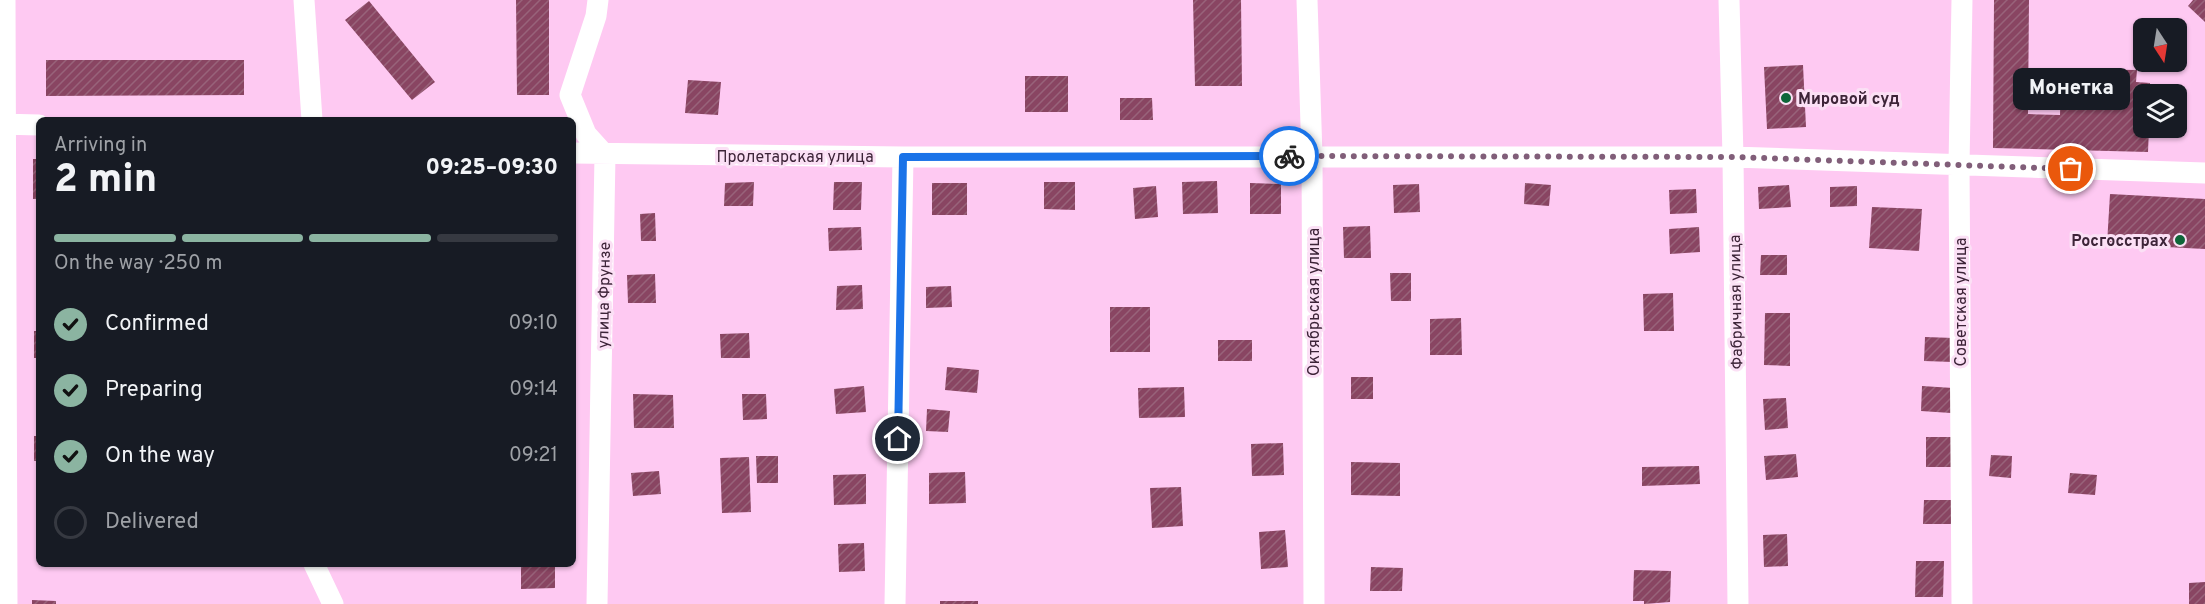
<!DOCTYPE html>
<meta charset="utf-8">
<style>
:root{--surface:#171b24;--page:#20242c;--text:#f1f3f6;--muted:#9ea1a6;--line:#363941;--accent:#8bb4a1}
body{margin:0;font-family:Overpass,sans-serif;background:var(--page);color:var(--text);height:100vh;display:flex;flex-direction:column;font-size:22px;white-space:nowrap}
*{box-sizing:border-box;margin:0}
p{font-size:20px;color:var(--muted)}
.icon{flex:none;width:33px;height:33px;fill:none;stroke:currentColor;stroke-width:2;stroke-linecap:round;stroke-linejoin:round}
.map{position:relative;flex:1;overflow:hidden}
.side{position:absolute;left:36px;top:117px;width:540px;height:450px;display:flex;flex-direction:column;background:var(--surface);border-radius:9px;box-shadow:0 2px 4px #0004}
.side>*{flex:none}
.needle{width:39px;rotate:168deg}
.fabs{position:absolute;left:2133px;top:18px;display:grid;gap:12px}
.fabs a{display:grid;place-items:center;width:54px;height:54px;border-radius:9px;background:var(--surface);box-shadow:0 2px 4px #0004;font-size:30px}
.pin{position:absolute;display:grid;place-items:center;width:51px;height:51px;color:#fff;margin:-26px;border:3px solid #fff;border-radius:50%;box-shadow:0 2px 6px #0007}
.courier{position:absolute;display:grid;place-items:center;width:60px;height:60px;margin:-30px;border:4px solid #1a73e8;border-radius:50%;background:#fff;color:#222;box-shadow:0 2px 8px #0007}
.bubble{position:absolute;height:42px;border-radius:9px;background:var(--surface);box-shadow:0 2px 4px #0004;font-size:20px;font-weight:800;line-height:42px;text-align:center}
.overview em{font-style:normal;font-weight:800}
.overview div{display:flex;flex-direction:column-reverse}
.overview{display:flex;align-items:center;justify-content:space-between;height:102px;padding:0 18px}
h1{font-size:39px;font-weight:800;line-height:45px}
.bar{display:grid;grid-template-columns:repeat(4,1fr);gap:9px 6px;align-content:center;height:72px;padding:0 18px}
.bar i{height:8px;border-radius:4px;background:var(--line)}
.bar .current{background:var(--accent)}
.bar p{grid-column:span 4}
ol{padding:0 18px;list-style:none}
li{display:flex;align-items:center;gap:18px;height:66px}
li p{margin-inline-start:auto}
li .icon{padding:6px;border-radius:50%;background:var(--accent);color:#111;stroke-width:4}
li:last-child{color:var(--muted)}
li i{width:33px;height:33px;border:3px solid var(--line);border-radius:50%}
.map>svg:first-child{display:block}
</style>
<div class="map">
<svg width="2205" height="604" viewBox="0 0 2205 604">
<defs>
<pattern id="building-hatch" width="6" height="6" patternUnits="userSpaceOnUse" patternTransform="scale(1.5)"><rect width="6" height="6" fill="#894562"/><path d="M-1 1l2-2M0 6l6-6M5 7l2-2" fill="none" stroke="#98637a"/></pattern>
</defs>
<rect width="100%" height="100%" fill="#fec9f2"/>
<path fill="url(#building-hatch)" d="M 516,0 L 549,0 L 549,95 L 517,95 Z
M 1193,0 L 1241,0 L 1242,86 L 1195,86 Z
M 1994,0 L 2029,0 L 2028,114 L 2060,115 L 2061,81 L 2072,81 L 2072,69 L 2137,70 L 2136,82 L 2150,83 L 2150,94 L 2144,94 L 2144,128 L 2149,128 L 2148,152 L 1993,148 Z
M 2193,0 L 2205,0 L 2205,22 L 2188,6 Z
M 369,1 L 435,82 L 412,100 L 345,20 Z
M 46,60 L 244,60 L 244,95 L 46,96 Z
M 1803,65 L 1806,127 L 1767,129 L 1764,67 Z
M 1025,76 L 1068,76 L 1068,112 L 1025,112 Z
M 688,80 L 721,82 L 718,115 L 685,113 Z
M 1120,98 L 1152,98 L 1153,120 L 1120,120 Z
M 33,159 L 39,159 L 39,199 L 33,199 Z
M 1217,181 L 1218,213 L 1183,214 L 1182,182 Z
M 754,182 L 753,206 L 724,206 L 725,183 Z
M 834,182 L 862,182 L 861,210 L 833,210 Z
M 1044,182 L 1075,182 L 1075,210 L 1044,209 Z
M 932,183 L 967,183 L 967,215 L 932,215 Z
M 1250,183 L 1281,184 L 1281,214 L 1250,214 Z
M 1525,183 L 1551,185 L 1549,206 L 1524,204 Z
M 1419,184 L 1420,212 L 1394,213 L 1393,185 Z
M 1789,185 L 1791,207 L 1759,209 L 1758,187 Z
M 1156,186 L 1158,217 L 1135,219 L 1133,188 Z
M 1857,186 L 1857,206 L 1830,207 L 1830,187 Z
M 1696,189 L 1697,213 L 1670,214 L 1669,190 Z
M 2110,194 L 2205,199 L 2205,249 L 2107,244 Z
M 1872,207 L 1922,209 L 1919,251 L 1869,248 Z
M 655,213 L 656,241 L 641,241 L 640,214 Z
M 1370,226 L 1371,258 L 1344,258 L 1343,227 Z
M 861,227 L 862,250 L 829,251 L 828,228 Z
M 1699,227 L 1700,252 L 1670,254 L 1669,229 Z
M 1761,255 L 1787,255 L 1787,275 L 1760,275 Z
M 1390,273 L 1411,273 L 1411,301 L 1391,301 Z
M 655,274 L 656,303 L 628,303 L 627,275 Z
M 862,285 L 863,309 L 836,310 L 837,286 Z
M 951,286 L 952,307 L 926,308 L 926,287 Z
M 1673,293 L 1674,331 L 1644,331 L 1643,294 Z
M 1110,307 L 1150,307 L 1150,352 L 1110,352 Z
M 1765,313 L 1790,313 L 1790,366 L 1764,365 Z
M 1461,318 L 1462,355 L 1430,355 L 1430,319 Z
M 34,331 L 39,331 L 39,358 L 34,358 Z
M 749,333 L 750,358 L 721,358 L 720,334 Z
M 1925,337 L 1954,338 L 1953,362 L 1924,361 Z
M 1218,340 L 1252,340 L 1252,361 L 1218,361 Z
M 947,367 L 979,370 L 977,393 L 945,390 Z
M 1351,377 L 1373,377 L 1373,399 L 1351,399 Z
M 864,386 L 866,412 L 836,414 L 834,389 Z
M 1922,386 L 1953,388 L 1951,413 L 1921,411 Z
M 1184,387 L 1185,417 L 1139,418 L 1138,388 Z
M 633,394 L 673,395 L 674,428 L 634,428 Z
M 742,394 L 766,394 L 767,419 L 743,420 Z
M 1786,398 L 1788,428 L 1765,430 L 1763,399 Z
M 927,409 L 950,411 L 948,432 L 926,431 Z
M 34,436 L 39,436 L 39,461 L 34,461 Z
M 1926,437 L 1952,437 L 1952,467 L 1926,467 Z
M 1283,443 L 1284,475 L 1252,476 L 1251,444 Z
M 1796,454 L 1798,477 L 1766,480 L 1764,456 Z
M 1991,455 L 2012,456 L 2011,478 L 1989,476 Z
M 756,456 L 778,456 L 778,483 L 757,483 Z
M 749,457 L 751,512 L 722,513 L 720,458 Z
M 1351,462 L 1400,463 L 1400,496 L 1351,495 Z
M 1699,466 L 1700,484 L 1642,486 L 1642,467 Z
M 659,471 L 661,494 L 633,496 L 631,473 Z
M 965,472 L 966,503 L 929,504 L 929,473 Z
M 2070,473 L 2097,475 L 2095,495 L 2068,493 Z
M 866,474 L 866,504 L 834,505 L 833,475 Z
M 1181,487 L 1183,526 L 1152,528 L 1150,488 Z
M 1924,500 L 1952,500 L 1952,524 L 1923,524 Z
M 1285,530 L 1288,567 L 1261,569 L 1259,532 Z
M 1787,534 L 1788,566 L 1764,567 L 1763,535 Z
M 864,543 L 865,571 L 839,572 L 838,544 Z
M 1916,561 L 1944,561 L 1943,597 L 1915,597 Z
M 521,564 L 555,564 L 555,588 L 521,589 Z
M 1371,567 L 1403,568 L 1402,591 L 1370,591 Z
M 1634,570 L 1671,571 L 1670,602 L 1644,604 L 1644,601 L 1633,601 Z
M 2205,582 L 2205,604 L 2189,604 L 2189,583 Z
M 32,600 L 56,601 L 56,604 L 32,604 Z
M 940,601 L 978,601 L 978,604 L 940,604 Z"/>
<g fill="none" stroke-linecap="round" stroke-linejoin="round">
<path stroke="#fff" stroke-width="21" d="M 5,0 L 7,604
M 304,0 L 312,120
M 1307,0 L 1312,156 L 1314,604
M 1729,0 L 1733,157 L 1738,604
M 0,124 L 39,125
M 573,153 L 903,157 L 1733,157 L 2205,173
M 314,564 L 333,604
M 597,604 L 605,155 L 586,134 L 570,95 L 596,16 L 598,0
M 895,604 L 903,157
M 1962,604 L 1959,165 L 1962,0"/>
</g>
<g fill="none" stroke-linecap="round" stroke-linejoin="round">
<path stroke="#815e79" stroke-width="6" stroke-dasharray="0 10.8" d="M 1289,156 L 1733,157 L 2071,169"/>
<path stroke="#1a73e8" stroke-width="8" d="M 898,439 L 903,157 L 1289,156"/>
</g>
<g fill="#0e6639" stroke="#fbe0f5" stroke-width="2">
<circle cx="1786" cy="98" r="6"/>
<circle cx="2180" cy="240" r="6"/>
</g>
<g text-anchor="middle" stroke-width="6" stroke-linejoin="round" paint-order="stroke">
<g font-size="16" font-weight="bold" fill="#3d2438" stroke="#fbe0f5" text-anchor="start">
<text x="1798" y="104">Мировой суд</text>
<text x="2168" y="246" text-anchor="end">Росгосстрах</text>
</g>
<g font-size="16" fill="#3d2438" stroke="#fbe0f5">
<text x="795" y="162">Пролетарская улица</text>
<text transform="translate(603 295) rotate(-89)" y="6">улица Фрунзе</text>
<text transform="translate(1313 302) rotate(-90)" y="6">Октябрьская улица</text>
<text transform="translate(1735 302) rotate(-91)" y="6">Фабричная улица</text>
<text transform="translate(1960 302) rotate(-90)" y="6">Советская улица</text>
</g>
</g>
</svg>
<div class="fabs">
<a><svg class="needle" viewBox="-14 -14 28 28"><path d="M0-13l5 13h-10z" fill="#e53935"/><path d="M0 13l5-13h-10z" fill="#9ea1a6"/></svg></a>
<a><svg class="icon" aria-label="layers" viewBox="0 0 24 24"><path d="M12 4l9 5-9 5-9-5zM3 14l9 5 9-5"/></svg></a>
</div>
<div class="pin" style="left:2071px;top:169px;background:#ea580c"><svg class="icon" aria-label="bag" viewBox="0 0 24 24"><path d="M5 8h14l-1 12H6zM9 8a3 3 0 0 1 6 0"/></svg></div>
<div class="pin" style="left:898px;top:439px;background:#1f2937"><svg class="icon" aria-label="home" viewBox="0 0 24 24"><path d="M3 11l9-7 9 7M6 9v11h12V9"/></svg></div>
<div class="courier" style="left:1289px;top:156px"><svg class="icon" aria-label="bike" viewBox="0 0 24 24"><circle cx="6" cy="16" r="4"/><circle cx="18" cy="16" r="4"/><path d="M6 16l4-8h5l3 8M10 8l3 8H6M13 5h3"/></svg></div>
<div class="bubble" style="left:2013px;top:68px;width:117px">Монетка</div>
<section class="side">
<div class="overview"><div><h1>2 min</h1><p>Arriving in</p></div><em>09:25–09:30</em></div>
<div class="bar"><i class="current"></i><i class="current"></i><i class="current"></i><i></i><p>On the way · 250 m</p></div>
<ol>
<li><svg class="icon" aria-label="check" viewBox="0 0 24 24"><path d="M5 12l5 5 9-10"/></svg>Confirmed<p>09:10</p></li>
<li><svg class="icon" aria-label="check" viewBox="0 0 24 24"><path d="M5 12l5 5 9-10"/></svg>Preparing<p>09:14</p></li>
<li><svg class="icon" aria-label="check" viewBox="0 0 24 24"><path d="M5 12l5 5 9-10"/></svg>On the way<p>09:21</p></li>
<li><i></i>Delivered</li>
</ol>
</section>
</div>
